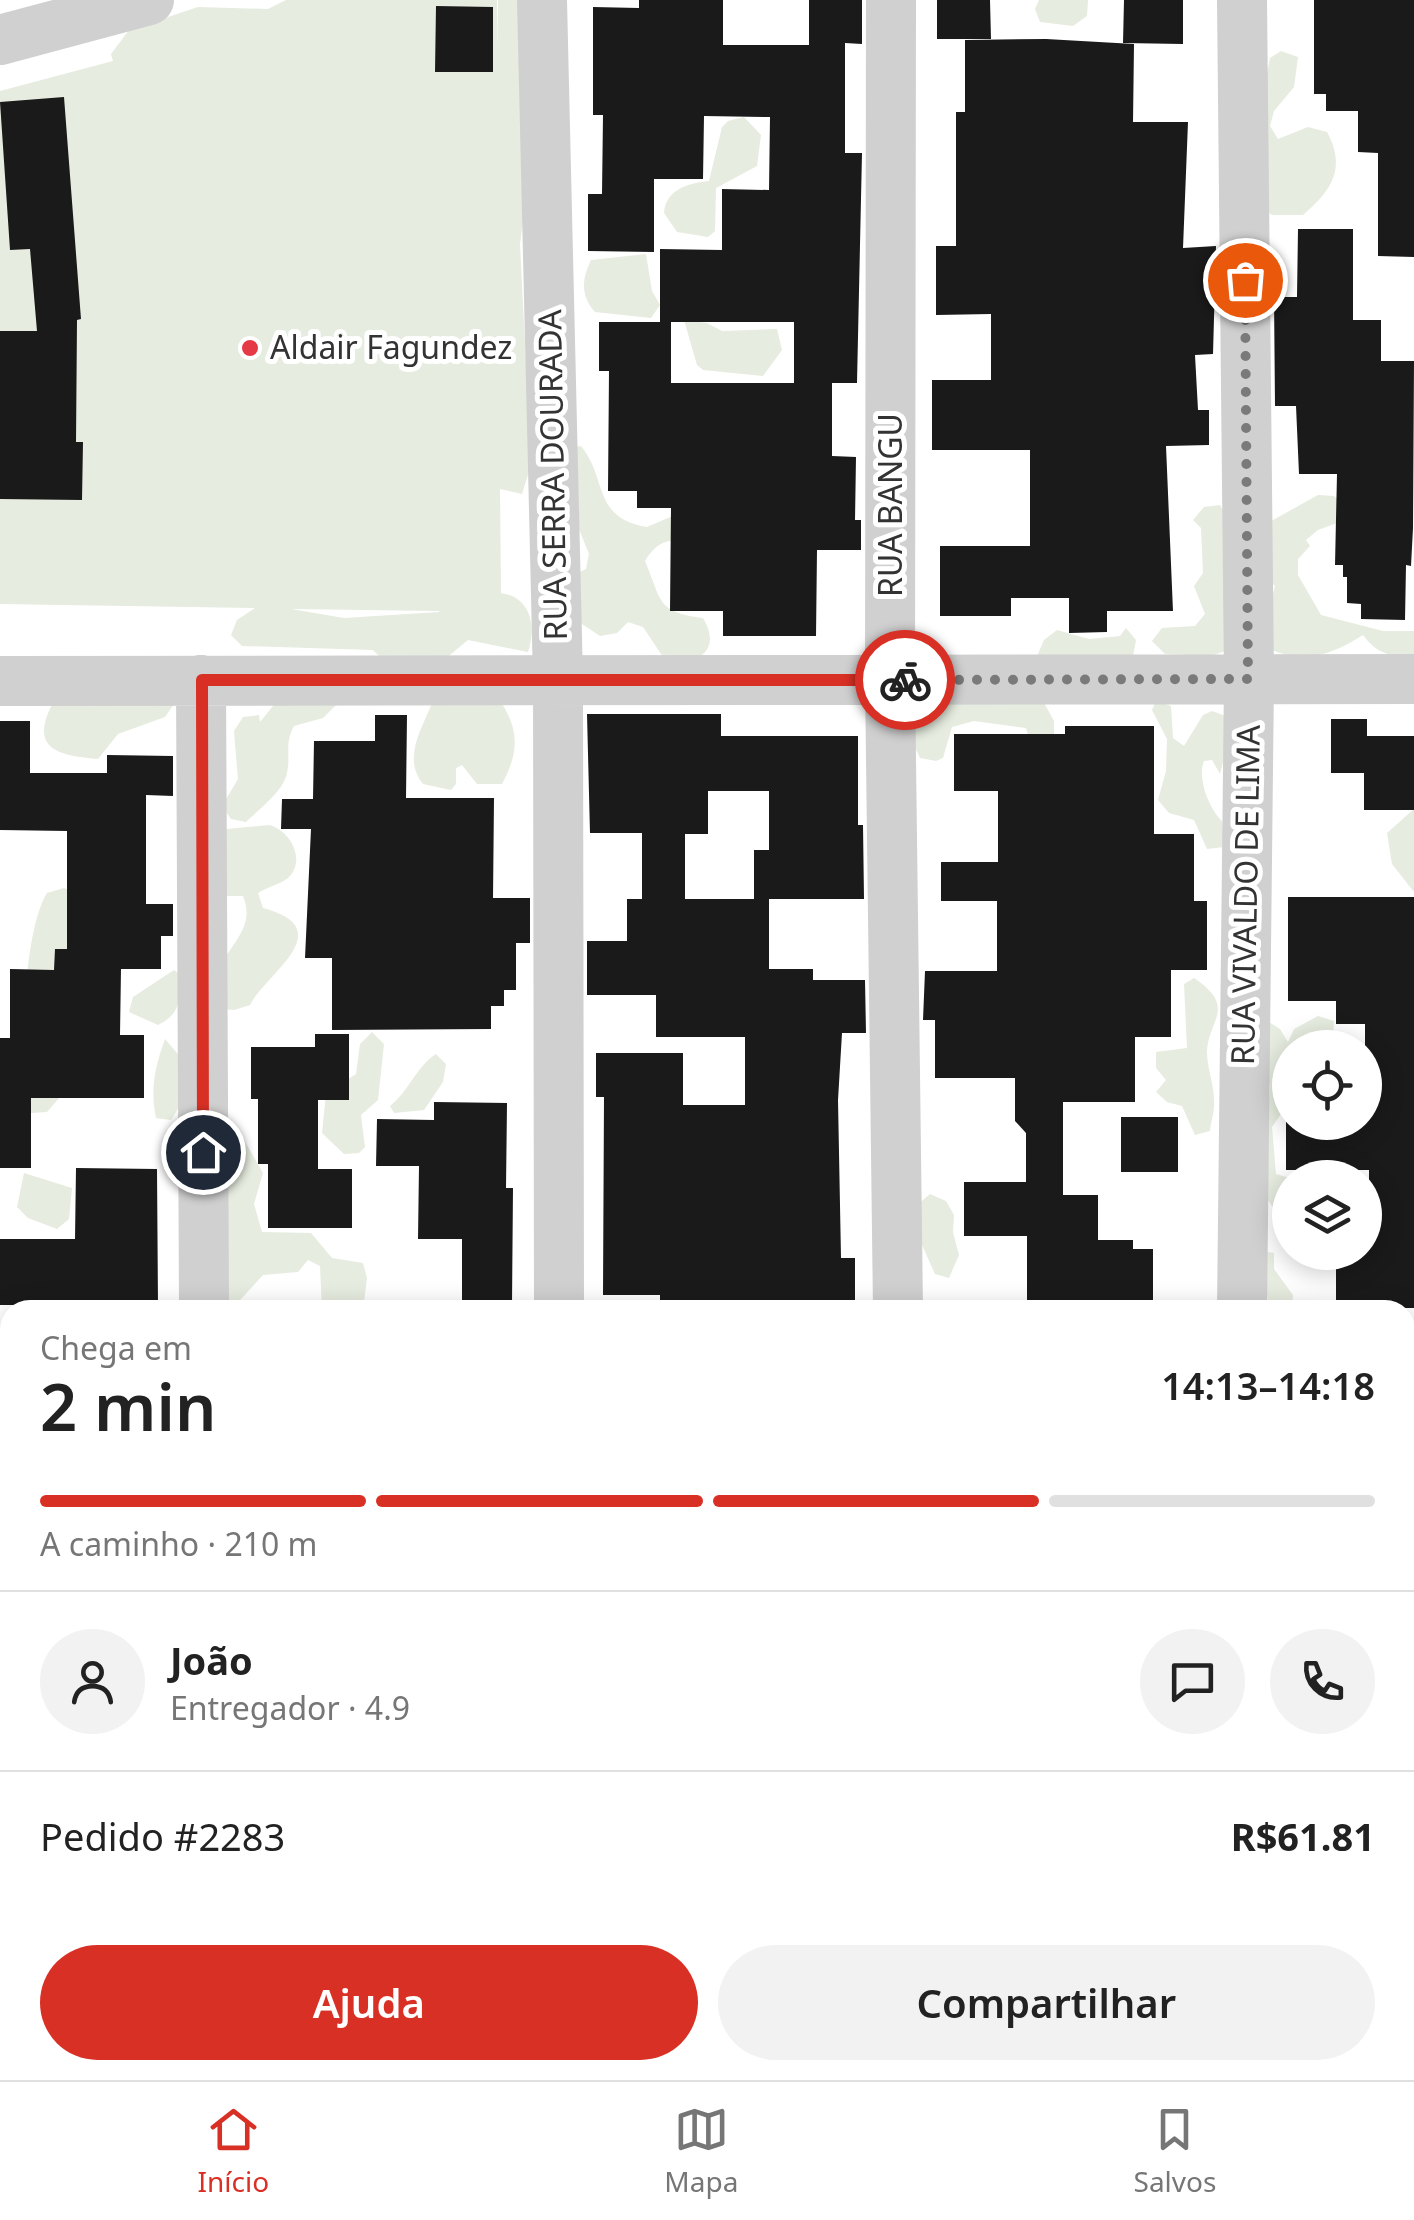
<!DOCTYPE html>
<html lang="pt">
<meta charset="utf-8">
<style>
:root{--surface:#fff;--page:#f2f2f2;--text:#222;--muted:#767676;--line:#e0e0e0;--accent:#d93025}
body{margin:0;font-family:"Noto Sans",sans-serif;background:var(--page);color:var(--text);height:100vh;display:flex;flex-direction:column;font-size:38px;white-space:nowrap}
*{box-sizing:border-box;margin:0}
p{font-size:32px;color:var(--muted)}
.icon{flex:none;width:55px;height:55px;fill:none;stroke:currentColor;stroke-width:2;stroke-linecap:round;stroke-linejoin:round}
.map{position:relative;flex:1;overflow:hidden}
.sheet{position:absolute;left:0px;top:1300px;width:1415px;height:780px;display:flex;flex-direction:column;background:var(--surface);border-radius:30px 30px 0 0;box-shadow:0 5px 25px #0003}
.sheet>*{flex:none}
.controls{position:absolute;left:1272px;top:1030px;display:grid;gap:20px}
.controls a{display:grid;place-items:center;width:110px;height:110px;border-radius:50%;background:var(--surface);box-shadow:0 5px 25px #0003;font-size:50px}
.pin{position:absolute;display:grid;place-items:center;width:85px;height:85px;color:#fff;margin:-42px;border:5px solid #fff;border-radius:50%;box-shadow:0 2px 10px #0007}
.courier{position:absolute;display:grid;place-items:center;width:100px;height:100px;margin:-50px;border:8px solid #d93025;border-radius:50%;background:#fff;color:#222;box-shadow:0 2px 12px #0007}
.head em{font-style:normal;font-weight:600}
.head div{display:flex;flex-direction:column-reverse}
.head{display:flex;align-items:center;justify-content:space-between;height:170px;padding:0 40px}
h1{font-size:65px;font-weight:600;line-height:75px}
.bar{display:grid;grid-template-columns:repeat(4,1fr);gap:15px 10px;align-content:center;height:120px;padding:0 40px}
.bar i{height:12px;border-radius:8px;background:var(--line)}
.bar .active{background:var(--accent)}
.bar p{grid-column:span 4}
.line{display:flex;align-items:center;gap:25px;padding:0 40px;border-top:2px solid var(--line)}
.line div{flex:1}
.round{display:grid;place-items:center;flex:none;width:105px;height:105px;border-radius:52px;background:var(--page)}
.button{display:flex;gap:20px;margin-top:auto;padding:20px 40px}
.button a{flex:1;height:115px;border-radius:60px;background:var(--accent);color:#fff;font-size:40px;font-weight:600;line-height:115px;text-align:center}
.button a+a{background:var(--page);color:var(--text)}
.tab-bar{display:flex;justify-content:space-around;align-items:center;height:140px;border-top:2px solid var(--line);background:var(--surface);font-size:28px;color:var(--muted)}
.tab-bar a{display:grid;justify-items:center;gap:5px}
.tab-bar .active{color:var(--accent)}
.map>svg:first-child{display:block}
</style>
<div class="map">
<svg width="1414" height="2080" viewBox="0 0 1414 2080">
<rect width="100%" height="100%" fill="#fff"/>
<path fill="#e6ecdf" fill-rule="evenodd" d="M 286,0 L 497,0 L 498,52 L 498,0 L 528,0 L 532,152 L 520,244 L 531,465 L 522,494 L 500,489 L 501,593 C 530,597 537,625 528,652 L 468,640 L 445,659 L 384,661 L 373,650 L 242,646 L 231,635 L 237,620 L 255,608 L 0,604 L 0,91 L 113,61 L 111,54 L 129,30 L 198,7 L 268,9 ZM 291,609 L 439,611 L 439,612 L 344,618 Z
M 1039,0 L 1088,0 L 1087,16 L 1073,26 L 1040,22 L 1035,9 Z
M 1281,51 L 1298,57 L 1294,87 L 1274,111 L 1270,126 L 1278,139 L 1308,127 L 1327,132 C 1347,169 1331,191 1303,215 L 1272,215 L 1260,207 L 1267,74 L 1270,58 Z
M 744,117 L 761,135 L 757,166 L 716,188 L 715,231 L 708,237 L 677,232 L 664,213 C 666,189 689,183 709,181 L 722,127 L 728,121 Z
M 646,254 L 652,291 L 660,305 L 651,318 L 595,312 C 580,295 582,279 591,260 Z
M 684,320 L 707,323 L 722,331 L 777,329 L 782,350 L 763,376 L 703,370 L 697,365 Z
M 581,446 C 608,479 592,518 647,527 L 675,515 L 700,540 C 675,539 659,537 645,561 C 662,601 656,612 703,618 C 722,651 699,660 671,669 L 643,627 L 628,622 L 617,633 L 600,636 L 573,618 L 573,575 L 586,569 L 589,554 L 577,524 L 579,509 L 566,448 Z
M 1318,495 L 1334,496 L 1346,505 L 1348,519 L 1318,530 L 1306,540 L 1310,546 L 1298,559 L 1298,575 L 1321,615 L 1383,631 L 1414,631 L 1414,656 C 1390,656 1378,655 1363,635 C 1333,654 1304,665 1270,649 L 1267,617 L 1275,586 L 1263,574 L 1264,525 Z
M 1220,505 L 1228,520 L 1223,550 L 1234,560 L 1224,606 L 1228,650 L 1211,656 L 1165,654 L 1152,641 L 1162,628 L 1195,626 L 1205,614 L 1194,586 L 1203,573 L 1201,528 L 1193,520 L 1204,507 Z
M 1126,628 L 1136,640 L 1133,656 L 1044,668 L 1038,654 L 1044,640 L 1057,630 L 1089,639 L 1120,636 Z
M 286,690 L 345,696 L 323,718 L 294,726 C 284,744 291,755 287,773 C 283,792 259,809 246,822 L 231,819 L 222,806 L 238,779 L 234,731 L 243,717 L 259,715 L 260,722 Z
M 57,695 L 174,704 L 165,717 L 118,734 L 98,759 C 48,755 29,744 57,695 Z
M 1042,699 L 1054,721 L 1054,748 L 1033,751 L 1026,728 L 974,721 L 952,727 L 943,758 L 936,761 L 920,758 L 913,743 L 916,703 Z
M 1156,701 L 1171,706 L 1173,738 L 1184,746 L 1203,715 L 1212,711 L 1226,716 L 1230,734 L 1220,774 L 1212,760 L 1204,761 C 1197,778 1209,809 1222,821 L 1224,847 L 1207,849 L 1194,820 L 1169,813 L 1158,800 L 1166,771 L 1167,739 L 1152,710 Z
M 432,703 L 502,704 C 520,732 518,754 502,784 L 477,784 L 462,765 L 456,768 L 456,784 L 451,790 L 423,784 C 402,758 422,729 432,703 Z
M 1414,809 L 1414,892 L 1392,864 L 1387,833 Z
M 269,825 C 290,830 307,860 288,878 C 281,884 267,887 258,893 L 263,908 C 342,929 265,974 250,1005 L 234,1010 L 220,1009 C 218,998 214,986 217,976 C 226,945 257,930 243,896 L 224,896 L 213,839 L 227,829 Z
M 64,888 L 79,894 L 68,1088 L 47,1112 L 31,1113 L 19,1106 C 23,1054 22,934 47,893 Z
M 174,970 L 179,974 C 180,999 182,1013 158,1025 L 129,1012 L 133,997 Z
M 1194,978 C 1238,1008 1208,1019 1207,1052 C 1207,1068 1214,1084 1214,1100 C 1215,1110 1211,1121 1210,1131 L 1195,1135 L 1182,1106 L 1167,1102 L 1156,1092 L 1166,1080 L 1156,1068 L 1156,1052 L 1187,1048 L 1184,984 Z
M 1318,1016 L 1334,1021 L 1333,1037 L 1321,1047 L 1290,1048 L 1290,1101 L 1272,1127 L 1276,1174 L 1290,1178 L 1290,1211 L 1272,1206 L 1263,1193 L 1270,1084 L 1261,1072 L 1267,1021 L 1280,1029 L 1288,1042 L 1294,1029 Z
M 372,1032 L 384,1044 L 378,1100 L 361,1115 L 365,1147 L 359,1153 L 344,1154 L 322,1133 L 326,1094 L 356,1074 L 360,1044 Z
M 165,1039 L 183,1060 L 179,1107 L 171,1120 L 156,1118 C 150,1088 155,1067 165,1039 Z
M 436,1054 L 446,1064 L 443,1082 L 424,1110 L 394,1113 L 390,1106 C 409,1091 416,1067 436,1054 Z
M 240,1133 L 263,1173 L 254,1204 L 262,1232 L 311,1233 L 332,1258 L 363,1263 L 367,1278 L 363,1310 L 322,1310 L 320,1266 L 308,1260 L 298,1272 L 263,1275 L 231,1310 L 207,1310 L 218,1150 Z
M 24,1173 L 72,1188 L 69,1219 L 57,1229 L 28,1218 L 17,1207 Z
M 930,1194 L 946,1201 L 954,1215 L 953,1232 L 959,1255 L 949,1278 L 935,1274 L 922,1245 L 916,1206 Z
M 1258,1250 L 1274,1253 L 1274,1269 L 1293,1295 L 1292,1310 L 1270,1310 Z
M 0,1687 L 10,1687 L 10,1777 L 0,1773 Z"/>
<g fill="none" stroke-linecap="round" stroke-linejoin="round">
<path stroke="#cfe2ee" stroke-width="68" d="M 0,1853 L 10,1884
M 59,2070 L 61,2080"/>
</g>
<path fill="#1a1a1a" d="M 639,0 L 723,0 L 723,45 L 809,45 L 809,0 L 862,0 L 862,44 L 845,43 L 845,153 L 862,153 L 857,383 L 832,383 L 832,456 L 856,457 L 855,520 L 861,520 L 861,550 L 817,550 L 816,636 L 723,636 L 723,611 L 670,611 L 671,508 L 637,508 L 637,491 L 608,491 L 609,371 L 599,371 L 599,322 L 671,322 L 671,383 L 794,383 L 794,322 L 660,322 L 660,249 L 722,250 L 722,189 L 769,190 L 770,117 L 704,116 L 703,179 L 654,179 L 654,252 L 588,251 L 588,194 L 602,194 L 603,115 L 593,115 L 593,7 L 639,8 Z
M 937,0 L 990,0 L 991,39 L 937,39 Z
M 1124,0 L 1183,0 L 1183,44 L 1123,43 Z
M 1314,0 L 1414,0 L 1414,257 L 1378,256 L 1378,153 L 1358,152 L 1358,111 L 1326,111 L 1326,94 L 1314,94 Z
M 436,6 L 493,7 L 493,72 L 435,72 Z
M 1046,39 L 1134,44 L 1133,122 L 1188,122 L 1183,248 L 1216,246 L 1213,354 L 1195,355 L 1198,410 L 1209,410 L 1209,445 L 1166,446 L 1173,611 L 1107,611 L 1107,632 L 1069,633 L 1069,598 L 1011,598 L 1011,616 L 940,616 L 940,546 L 1030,546 L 1030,450 L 932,450 L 932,380 L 991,380 L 991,314 L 936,315 L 936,246 L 956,246 L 956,112 L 965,112 L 965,40 Z
M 64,97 L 81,319 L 77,320 L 76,442 L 83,442 L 82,500 L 0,499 L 0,331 L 37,331 L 30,249 L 10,250 L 0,102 Z
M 1298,229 L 1353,229 L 1353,320 L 1381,320 L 1381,361 L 1414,361 L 1413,528 L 1411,566 L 1406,565 L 1405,620 L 1361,619 L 1361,604 L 1347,603 L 1347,577 L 1343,577 L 1343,565 L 1335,565 L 1337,474 L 1299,474 L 1296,406 L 1275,406 L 1274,297 L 1297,297 Z
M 587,714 L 721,714 L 721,736 L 858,736 L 858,825 L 863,825 L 864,899 L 754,899 L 754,850 L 769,850 L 769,791 L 708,791 L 708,834 L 685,834 L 685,899 L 769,899 L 769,969 L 813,969 L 813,980 L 865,980 L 866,1033 L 842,1033 L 838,1100 L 841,1258 L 855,1258 L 855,1307 L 696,1310 L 696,1306 L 660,1306 L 660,1295 L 603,1295 L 604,1097 L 596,1097 L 596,1053 L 683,1053 L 683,1105 L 745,1105 L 745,1037 L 656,1037 L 656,995 L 587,995 L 587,941 L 627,941 L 627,899 L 642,899 L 642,833 L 590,833 Z
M 375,715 L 407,715 L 406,798 L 494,798 L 493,898 L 530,898 L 530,943 L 516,943 L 516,990 L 504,990 L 504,1006 L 491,1006 L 491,1029 L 332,1030 L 332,958 L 305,958 L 311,829 L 281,829 L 282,799 L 313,799 L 314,741 L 375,741 Z
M 1331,719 L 1367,719 L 1367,736 L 1414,736 L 1414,810 L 1364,810 L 1364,773 L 1331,773 Z
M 0,721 L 30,721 L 30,773 L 107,773 L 107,755 L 173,756 L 173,796 L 146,795 L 146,904 L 173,904 L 173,936 L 161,936 L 161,969 L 121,969 L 120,1035 L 144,1035 L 144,1098 L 31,1098 L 31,1168 L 0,1168 L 0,1038 L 10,1038 L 10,969 L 54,970 L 55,949 L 67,949 L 67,831 L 0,830 Z
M 1065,726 L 1154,726 L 1154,834 L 1194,834 L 1194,901 L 1207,901 L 1207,970 L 1171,970 L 1171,1037 L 1135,1037 L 1135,1102 L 1063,1102 L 1063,1195 L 1098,1195 L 1098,1240 L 1133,1240 L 1133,1249 L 1153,1249 L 1153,1310 L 1027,1306 L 1027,1236 L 964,1236 L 964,1182 L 1026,1182 L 1026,1133 L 1015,1121 L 1015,1078 L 935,1078 L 935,1020 L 923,1020 L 925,971 L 997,971 L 997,901 L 941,901 L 941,862 L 998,862 L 998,791 L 954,791 L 954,734 L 1065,734 Z
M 1288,897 L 1414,897 L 1414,1308 L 1336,1308 L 1336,1252 L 1365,1252 L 1369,1241 L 1369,1170 L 1286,1170 L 1286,1122 L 1365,1122 L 1365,1024 L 1336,1024 L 1336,1001 L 1288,1001 Z
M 315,1034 L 349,1034 L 349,1100 L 318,1100 L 318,1169 L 352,1169 L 352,1228 L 268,1228 L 268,1164 L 258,1164 L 258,1099 L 251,1099 L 251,1047 L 315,1047 Z
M 434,1102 L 507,1103 L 506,1188 L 513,1188 L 512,1304 L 462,1304 L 462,1239 L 418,1239 L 419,1166 L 376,1166 L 377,1119 L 434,1120 Z
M 1121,1117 L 1178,1117 L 1178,1172 L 1121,1172 Z
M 76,1168 L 157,1169 L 158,1306 L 59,1305 L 59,1310 L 29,1310 L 29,1305 L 0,1305 L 0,1239 L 75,1239 Z"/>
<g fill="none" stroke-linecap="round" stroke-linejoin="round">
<path stroke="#d0d0d0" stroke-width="50" d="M 542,0 L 558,680 L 559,1310
M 891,0 L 890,680 L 898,1310
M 0,40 L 149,0
M 201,680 L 204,1310
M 0,681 L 1414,679
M 1242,1310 L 1249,679 L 1242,0
M 0,1675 L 10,1675
M 1405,1680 L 1414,1680
M 203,2070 L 203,2080
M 558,2080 L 558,2070
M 896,2080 L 896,2070
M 1237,2080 L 1237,2070"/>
</g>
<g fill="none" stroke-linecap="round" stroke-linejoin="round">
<path stroke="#7a7a7a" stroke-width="10" stroke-dasharray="0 18" d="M 905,680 L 1248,679 L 1245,280"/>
<path stroke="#d93025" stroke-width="12" d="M 203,1152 L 202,680 L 905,680"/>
</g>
<circle fill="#e63946" stroke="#fff" stroke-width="4" cx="250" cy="348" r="10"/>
<g text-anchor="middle" stroke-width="10" stroke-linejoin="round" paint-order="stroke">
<g font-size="32" fill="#333" stroke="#fff" text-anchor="start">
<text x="270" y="359">Aldair Fagundez</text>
</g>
<g font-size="32" fill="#333" stroke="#fff">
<text transform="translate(553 475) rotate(-91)" y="11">RUA SERRA DOURADA</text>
<text transform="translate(891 505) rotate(-90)" y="11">RUA BANGU</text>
<text transform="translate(1246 895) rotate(-89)" y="11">RUA VIVALDO DE LIMA</text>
</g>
</g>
</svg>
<div class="controls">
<a><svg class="icon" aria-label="locate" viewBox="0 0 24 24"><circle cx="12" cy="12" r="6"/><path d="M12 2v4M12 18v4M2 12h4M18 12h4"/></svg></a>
<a><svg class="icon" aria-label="layers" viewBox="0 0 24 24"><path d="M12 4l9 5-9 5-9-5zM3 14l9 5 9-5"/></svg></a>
</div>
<div class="pin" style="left:1245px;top:280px;background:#ea580c"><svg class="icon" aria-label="bag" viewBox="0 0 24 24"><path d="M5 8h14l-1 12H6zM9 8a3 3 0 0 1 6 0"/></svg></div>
<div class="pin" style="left:203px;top:1152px;background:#1f2937"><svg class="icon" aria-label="home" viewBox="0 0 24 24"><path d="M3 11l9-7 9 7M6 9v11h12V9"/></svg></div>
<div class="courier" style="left:905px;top:680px"><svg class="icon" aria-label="bike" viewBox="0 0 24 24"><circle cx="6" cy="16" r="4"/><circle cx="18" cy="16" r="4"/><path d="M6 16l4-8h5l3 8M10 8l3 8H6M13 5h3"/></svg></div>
<section class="sheet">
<div class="head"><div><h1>2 min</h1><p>Chega em</p></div><em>14:13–14:18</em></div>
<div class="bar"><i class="active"></i><i class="active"></i><i class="active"></i><i></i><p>A caminho · 210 m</p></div>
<div class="line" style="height:180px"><a class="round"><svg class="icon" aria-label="person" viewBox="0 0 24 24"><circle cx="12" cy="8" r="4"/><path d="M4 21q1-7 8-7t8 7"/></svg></a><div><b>João</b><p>Entregador · 4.9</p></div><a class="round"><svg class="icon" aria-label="chat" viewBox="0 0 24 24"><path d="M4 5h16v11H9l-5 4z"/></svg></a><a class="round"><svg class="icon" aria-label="phone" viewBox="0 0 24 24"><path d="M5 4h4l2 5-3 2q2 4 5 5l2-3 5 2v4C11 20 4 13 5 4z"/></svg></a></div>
<div class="line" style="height:130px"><div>Pedido #2283</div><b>R$61.81</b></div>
<div class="button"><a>Ajuda</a><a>Compartilhar</a></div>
</section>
</div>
<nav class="tab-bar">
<a class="active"><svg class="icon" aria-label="home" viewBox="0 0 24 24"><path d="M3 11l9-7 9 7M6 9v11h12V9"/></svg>Início</a>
<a><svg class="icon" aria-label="map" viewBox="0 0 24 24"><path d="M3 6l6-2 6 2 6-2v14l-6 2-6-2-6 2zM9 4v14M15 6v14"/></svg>Mapa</a>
<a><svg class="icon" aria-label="saved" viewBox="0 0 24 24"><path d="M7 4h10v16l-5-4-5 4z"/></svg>Salvos</a>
</nav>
